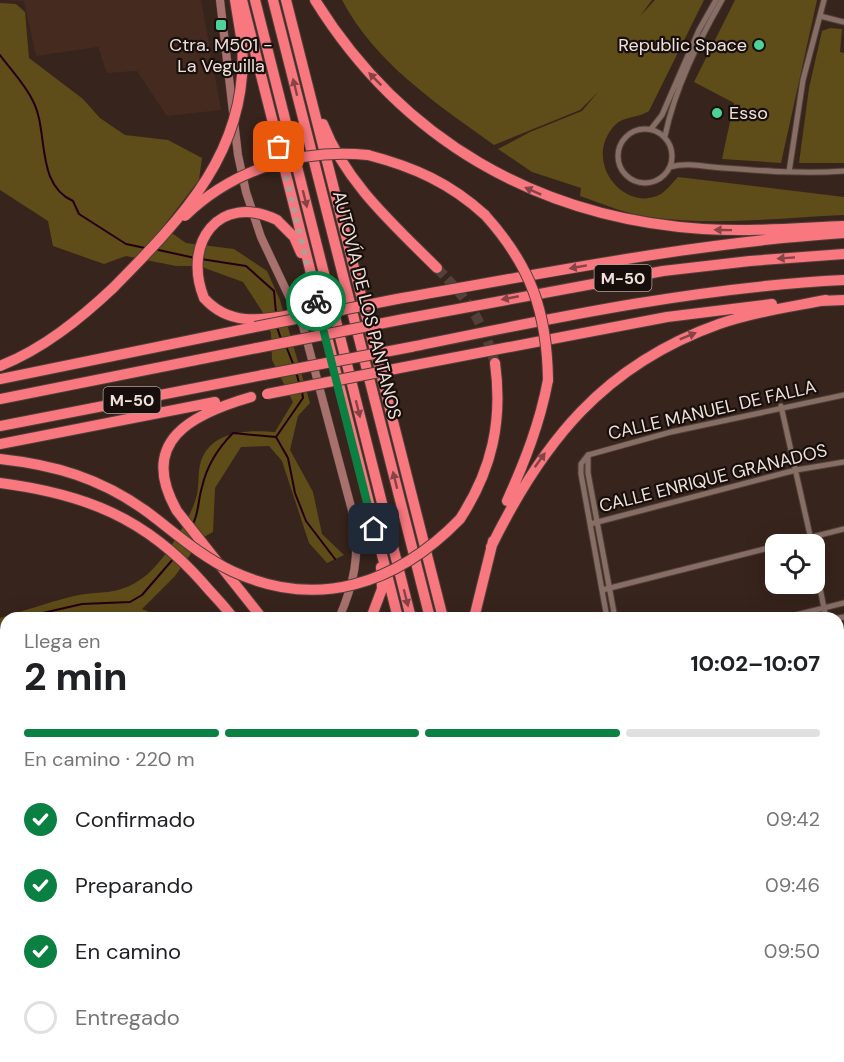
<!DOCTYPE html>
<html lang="es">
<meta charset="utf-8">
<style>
:root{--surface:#fff;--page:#f6f6f6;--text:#202124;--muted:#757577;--line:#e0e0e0;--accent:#0b8043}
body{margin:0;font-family:"DM Sans",sans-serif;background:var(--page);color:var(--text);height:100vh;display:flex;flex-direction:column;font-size:22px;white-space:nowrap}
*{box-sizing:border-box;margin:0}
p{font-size:20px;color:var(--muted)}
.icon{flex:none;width:33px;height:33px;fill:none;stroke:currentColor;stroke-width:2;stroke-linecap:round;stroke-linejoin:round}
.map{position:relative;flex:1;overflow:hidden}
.details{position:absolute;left:0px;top:612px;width:844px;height:450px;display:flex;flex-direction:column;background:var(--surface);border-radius:18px 18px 0 0;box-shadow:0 6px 24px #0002}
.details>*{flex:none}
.tools{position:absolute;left:765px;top:534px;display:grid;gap:12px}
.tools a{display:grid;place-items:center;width:60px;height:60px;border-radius:12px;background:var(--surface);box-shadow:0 6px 24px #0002;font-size:30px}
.pin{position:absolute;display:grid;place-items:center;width:51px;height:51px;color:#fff;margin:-26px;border-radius:12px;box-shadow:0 3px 9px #0006}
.courier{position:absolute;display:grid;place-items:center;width:60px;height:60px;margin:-30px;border:4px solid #0b8043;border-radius:50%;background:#fff;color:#222;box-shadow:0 2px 8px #0007}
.headline em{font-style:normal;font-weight:800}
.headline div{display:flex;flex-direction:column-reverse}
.headline{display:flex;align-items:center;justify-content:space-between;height:102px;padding:0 24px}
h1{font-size:39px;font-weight:800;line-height:45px}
.bar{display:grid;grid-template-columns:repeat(4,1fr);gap:9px 6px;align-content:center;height:72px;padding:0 24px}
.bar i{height:8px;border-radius:4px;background:var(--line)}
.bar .on{background:var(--accent)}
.bar p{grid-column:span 4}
ol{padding:0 24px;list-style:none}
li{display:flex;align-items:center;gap:18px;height:66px}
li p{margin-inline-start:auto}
li .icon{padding:6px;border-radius:50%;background:var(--accent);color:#fff;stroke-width:4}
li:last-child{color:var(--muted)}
li i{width:33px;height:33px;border:3px solid var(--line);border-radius:50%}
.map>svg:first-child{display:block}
</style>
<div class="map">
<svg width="844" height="1062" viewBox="0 0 844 1062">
<rect width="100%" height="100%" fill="#37241c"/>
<path fill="#452a20" d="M 0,0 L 201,0 L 221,110 L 167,116 L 137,71 L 107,73 L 98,47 L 36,56 L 24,1 Z
M 6,772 L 6,1056 L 227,1056 L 223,1062 L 0,1062 L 0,776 Z"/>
<path fill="#5e4c19" d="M 342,0 L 652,0 L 640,16 L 655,0 L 704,0 L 649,111 C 638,118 624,116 615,125 C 581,161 625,214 661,194 C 667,190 673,182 678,177 L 844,197 L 844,215 C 780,218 714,226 650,217 C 626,214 603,204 580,196 L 581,188 L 532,172 L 498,149 L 530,132 L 582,111 L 598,92 L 580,110 L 494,145 C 437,104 375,63 342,0 Z
M 735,0 L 817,0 L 781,163 L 722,159 L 734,103 L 694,82 Z
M 0,3 L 16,4 L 25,12 L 29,58 L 83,99 L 100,118 L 125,135 L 168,140 L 202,158 L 199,180 L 163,227 L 186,243 L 234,249 L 267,271 L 280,300 L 310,403 L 298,416 L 290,450 L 313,492 L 322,534 L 344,555 L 327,563 L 309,543 L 282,461 L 269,446 L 241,447 L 215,488 L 213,532 L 202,538 L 175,576 L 142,609 L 163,618 L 6,618 L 6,730 L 0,734 L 0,618 C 23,611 47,603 70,597 C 100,589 116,598 144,577 C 162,564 190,520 196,498 C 200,486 197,473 201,461 C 212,430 249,430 275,432 L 293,402 L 272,360 L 271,333 L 262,311 L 243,282 L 199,266 L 176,266 L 126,256 L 104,264 L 53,246 L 48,221 L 0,190 Z
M 830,28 L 842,29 L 840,52 L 844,53 L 844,163 L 799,163 L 809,88 L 822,31 Z"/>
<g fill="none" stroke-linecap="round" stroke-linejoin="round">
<path stroke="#220010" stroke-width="2" d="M 0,55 C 11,70 25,84 33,101 C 49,132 35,184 73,201 L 79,214 L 126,244 L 145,248
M 154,249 L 195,258
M 201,259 L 246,266 L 274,291 L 276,313
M 277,327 L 281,339
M 286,346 L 294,366
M 296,371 L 299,383
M 302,391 L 303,398 L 276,437 L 288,458 L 295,493 L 306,521 L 335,559
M 193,524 C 199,512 198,500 202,487 C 207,465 217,449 233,433 L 276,437
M 21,618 L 82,604 L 130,602 L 142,595 L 174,558
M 0,627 L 6,624
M 518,1056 L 523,1062"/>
<path stroke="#524039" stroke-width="10" stroke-dasharray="10 5" stroke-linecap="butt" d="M 437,268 C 469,301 481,318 495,363"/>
<g stroke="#503f39" stroke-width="7">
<path id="street" d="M 820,16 L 844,22
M618 156a27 27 0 1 1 54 0a27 27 0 1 1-54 0Z
M 651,129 L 662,115 L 699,30 L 716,0
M 665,136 C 675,88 698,42 722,0
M 670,167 C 688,162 705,167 724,168 C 764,171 804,174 844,171
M 789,172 L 803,80 L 824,0
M 781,406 L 812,544
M 588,455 L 671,432 L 844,395
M 588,455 L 581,464 L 581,474 L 607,618
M 588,455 L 588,473 L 615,618
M 590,524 L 796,470 L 844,462
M 814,558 L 826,618
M 602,590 L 844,529
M 784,618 L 844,603
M 838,618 L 844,617
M 838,689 L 844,720
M 838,733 L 844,732
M 0,750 L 6,745
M 0,760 L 6,756
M 838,799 L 844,798
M 838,867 L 844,866
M 838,967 L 844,963
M 833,1060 L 844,1053
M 796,1062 L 806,1056"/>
</g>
<g stroke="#503f39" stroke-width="9">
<path id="secondary" d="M 220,0 L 238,155 L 246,192 L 261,237 L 303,326 L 354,518 C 360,555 354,584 339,618
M 838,930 L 844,929
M 838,939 L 844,938
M 712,1056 L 715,1062
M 496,1062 L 504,1056"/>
</g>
<g stroke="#503f39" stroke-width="12">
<path id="highway" d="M 235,0 L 242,43
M 242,0 L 398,618
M 255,0 L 411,618
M 273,0 L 430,618
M 286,0 L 443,618
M 315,0 C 402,140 538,218 703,229 C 750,232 797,228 844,226
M 323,124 C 346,183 393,224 437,268
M 368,155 C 414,167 450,183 485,215
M 277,220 L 294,237 L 301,253
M 204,298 C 228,325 259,321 291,315
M 397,299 C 546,273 693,243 844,233
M 820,301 L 844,300
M 404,319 L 663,271 L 750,261 L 844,254
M 411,347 C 553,318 699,287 844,280
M 415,365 L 667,317 L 772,304
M 0,366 C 43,349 80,319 113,288
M 0,379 L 255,327
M 251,397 C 192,414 137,441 177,511 L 262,618
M 0,399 L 257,348
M 0,426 L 263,375
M 0,444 L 215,402
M 0,459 C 55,465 100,478 146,511
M 0,483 C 85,494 146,518 203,583 C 213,595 224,605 233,618
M 507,501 C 525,461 540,423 548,380
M 460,519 C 492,470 503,421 495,363
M 491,547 C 543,441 604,365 719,324 C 754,312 790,307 826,300
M 371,618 L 382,589 L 381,567
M 474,618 L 493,541
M 423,1056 L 423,1062
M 307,1062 L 308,1056
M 348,1062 L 352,1056
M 376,1062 L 379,1056
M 395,1062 L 398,1056
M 409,1062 L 412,1056"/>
</g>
<use href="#street" stroke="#866e65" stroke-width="5"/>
<use href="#secondary" stroke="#a8716d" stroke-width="8"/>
<use href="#highway" stroke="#f9777f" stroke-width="10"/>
<path stroke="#8d7d76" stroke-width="1.5" d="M 698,1056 L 702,1062
M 547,1062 L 555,1056"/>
<g stroke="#503f39" stroke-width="12" stroke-linecap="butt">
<path id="highway-bridge" d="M 485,215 C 531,266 547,312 548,380
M 185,216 C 233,169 302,148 368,155
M 113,288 C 183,217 250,149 242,43
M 204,298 C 182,243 219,192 277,220
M 255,327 L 397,299
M 257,348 L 404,319
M 263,375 L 411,347
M 267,394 L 415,365
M 146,511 C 173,531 200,556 232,571 C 317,611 397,584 460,519"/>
</g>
<use href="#highway-bridge" stroke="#f9777f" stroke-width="10"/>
</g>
<defs><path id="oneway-solid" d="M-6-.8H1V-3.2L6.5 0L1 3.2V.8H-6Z" transform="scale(1.5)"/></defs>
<g fill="#884346">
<use href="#oneway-solid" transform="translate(375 79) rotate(-135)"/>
<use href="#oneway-solid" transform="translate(295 87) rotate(-104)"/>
<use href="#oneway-solid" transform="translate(533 191) rotate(-156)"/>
<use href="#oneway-solid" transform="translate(305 199) rotate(76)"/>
<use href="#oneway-solid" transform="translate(723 230) rotate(-179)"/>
<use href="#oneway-solid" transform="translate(786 258) rotate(176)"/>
<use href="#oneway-solid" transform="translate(578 267) rotate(170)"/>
<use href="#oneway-solid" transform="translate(510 298) rotate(169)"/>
<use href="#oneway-solid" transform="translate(688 336) rotate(-22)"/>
<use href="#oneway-solid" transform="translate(358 409) rotate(76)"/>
<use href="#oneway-solid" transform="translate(540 460) rotate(-54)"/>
<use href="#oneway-solid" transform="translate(395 480) rotate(-104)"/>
<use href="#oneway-solid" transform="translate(406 598) rotate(76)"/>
</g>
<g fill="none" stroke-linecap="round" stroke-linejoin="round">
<path stroke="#ae9f98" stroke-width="6" stroke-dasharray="0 10.8" d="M 279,147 L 316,301"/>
<path stroke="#0b8043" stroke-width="8" d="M 316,301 L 374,529"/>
</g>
<g fill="#4dd39a" stroke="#180f0c" stroke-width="2">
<rect x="215" y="19" width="12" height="12" rx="3"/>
<circle cx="759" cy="45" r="6"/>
<circle cx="717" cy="113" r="6"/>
</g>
<g text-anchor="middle" stroke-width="4.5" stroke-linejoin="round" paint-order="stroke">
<g fill="#180f0c" stroke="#aea29d" stroke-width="1.5">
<rect x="594.5" y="265" width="57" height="26" rx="4.5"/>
<rect x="103.5" y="387" width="57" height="26" rx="4.5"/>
</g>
<g font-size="16" font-weight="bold" fill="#eee1db">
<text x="623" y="284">M-50</text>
<text x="132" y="406">M-50</text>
</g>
<g font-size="18" fill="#eee1db" stroke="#180f0c">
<text x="221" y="51">Ctra. M501 -<tspan x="221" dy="21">La Veguilla</tspan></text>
<text x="747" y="51" text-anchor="end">Republic Space</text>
<text x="729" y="119" text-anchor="start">Esso</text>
</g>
<g font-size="18" fill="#eee1db" stroke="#180f0c">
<text transform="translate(367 305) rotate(76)" y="6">AUTOVÍA DE LOS PANTANOS</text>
<text transform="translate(712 410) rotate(-13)" y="6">CALLE MANUEL DE FALLA</text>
<text transform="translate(713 478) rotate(-14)" y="6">CALLE ENRIQUE GRANADOS</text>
</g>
</g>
</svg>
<div class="tools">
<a><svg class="icon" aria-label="locate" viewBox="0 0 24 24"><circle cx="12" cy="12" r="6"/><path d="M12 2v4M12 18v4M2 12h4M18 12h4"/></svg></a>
</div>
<div class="pin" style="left:279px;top:147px;background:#ea580c"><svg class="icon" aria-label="bag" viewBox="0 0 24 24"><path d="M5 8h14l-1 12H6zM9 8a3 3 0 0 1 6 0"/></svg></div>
<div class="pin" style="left:374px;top:529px;background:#1f2937"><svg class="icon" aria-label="home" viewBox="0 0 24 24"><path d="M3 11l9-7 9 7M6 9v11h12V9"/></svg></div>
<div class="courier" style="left:316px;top:301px"><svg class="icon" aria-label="bike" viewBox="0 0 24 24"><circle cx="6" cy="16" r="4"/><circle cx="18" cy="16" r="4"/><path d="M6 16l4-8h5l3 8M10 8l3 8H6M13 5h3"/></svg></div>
<section class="details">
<div class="headline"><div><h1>2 min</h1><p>Llega en</p></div><em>10:02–10:07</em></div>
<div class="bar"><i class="on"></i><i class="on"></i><i class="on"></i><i></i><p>En camino · 220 m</p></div>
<ol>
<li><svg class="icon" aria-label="check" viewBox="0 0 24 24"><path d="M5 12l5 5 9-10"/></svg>Confirmado<p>09:42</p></li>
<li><svg class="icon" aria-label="check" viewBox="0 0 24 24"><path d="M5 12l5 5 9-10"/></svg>Preparando<p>09:46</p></li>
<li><svg class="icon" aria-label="check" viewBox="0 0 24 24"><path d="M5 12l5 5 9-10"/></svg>En camino<p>09:50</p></li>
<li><i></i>Entregado</li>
</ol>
</section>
</div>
